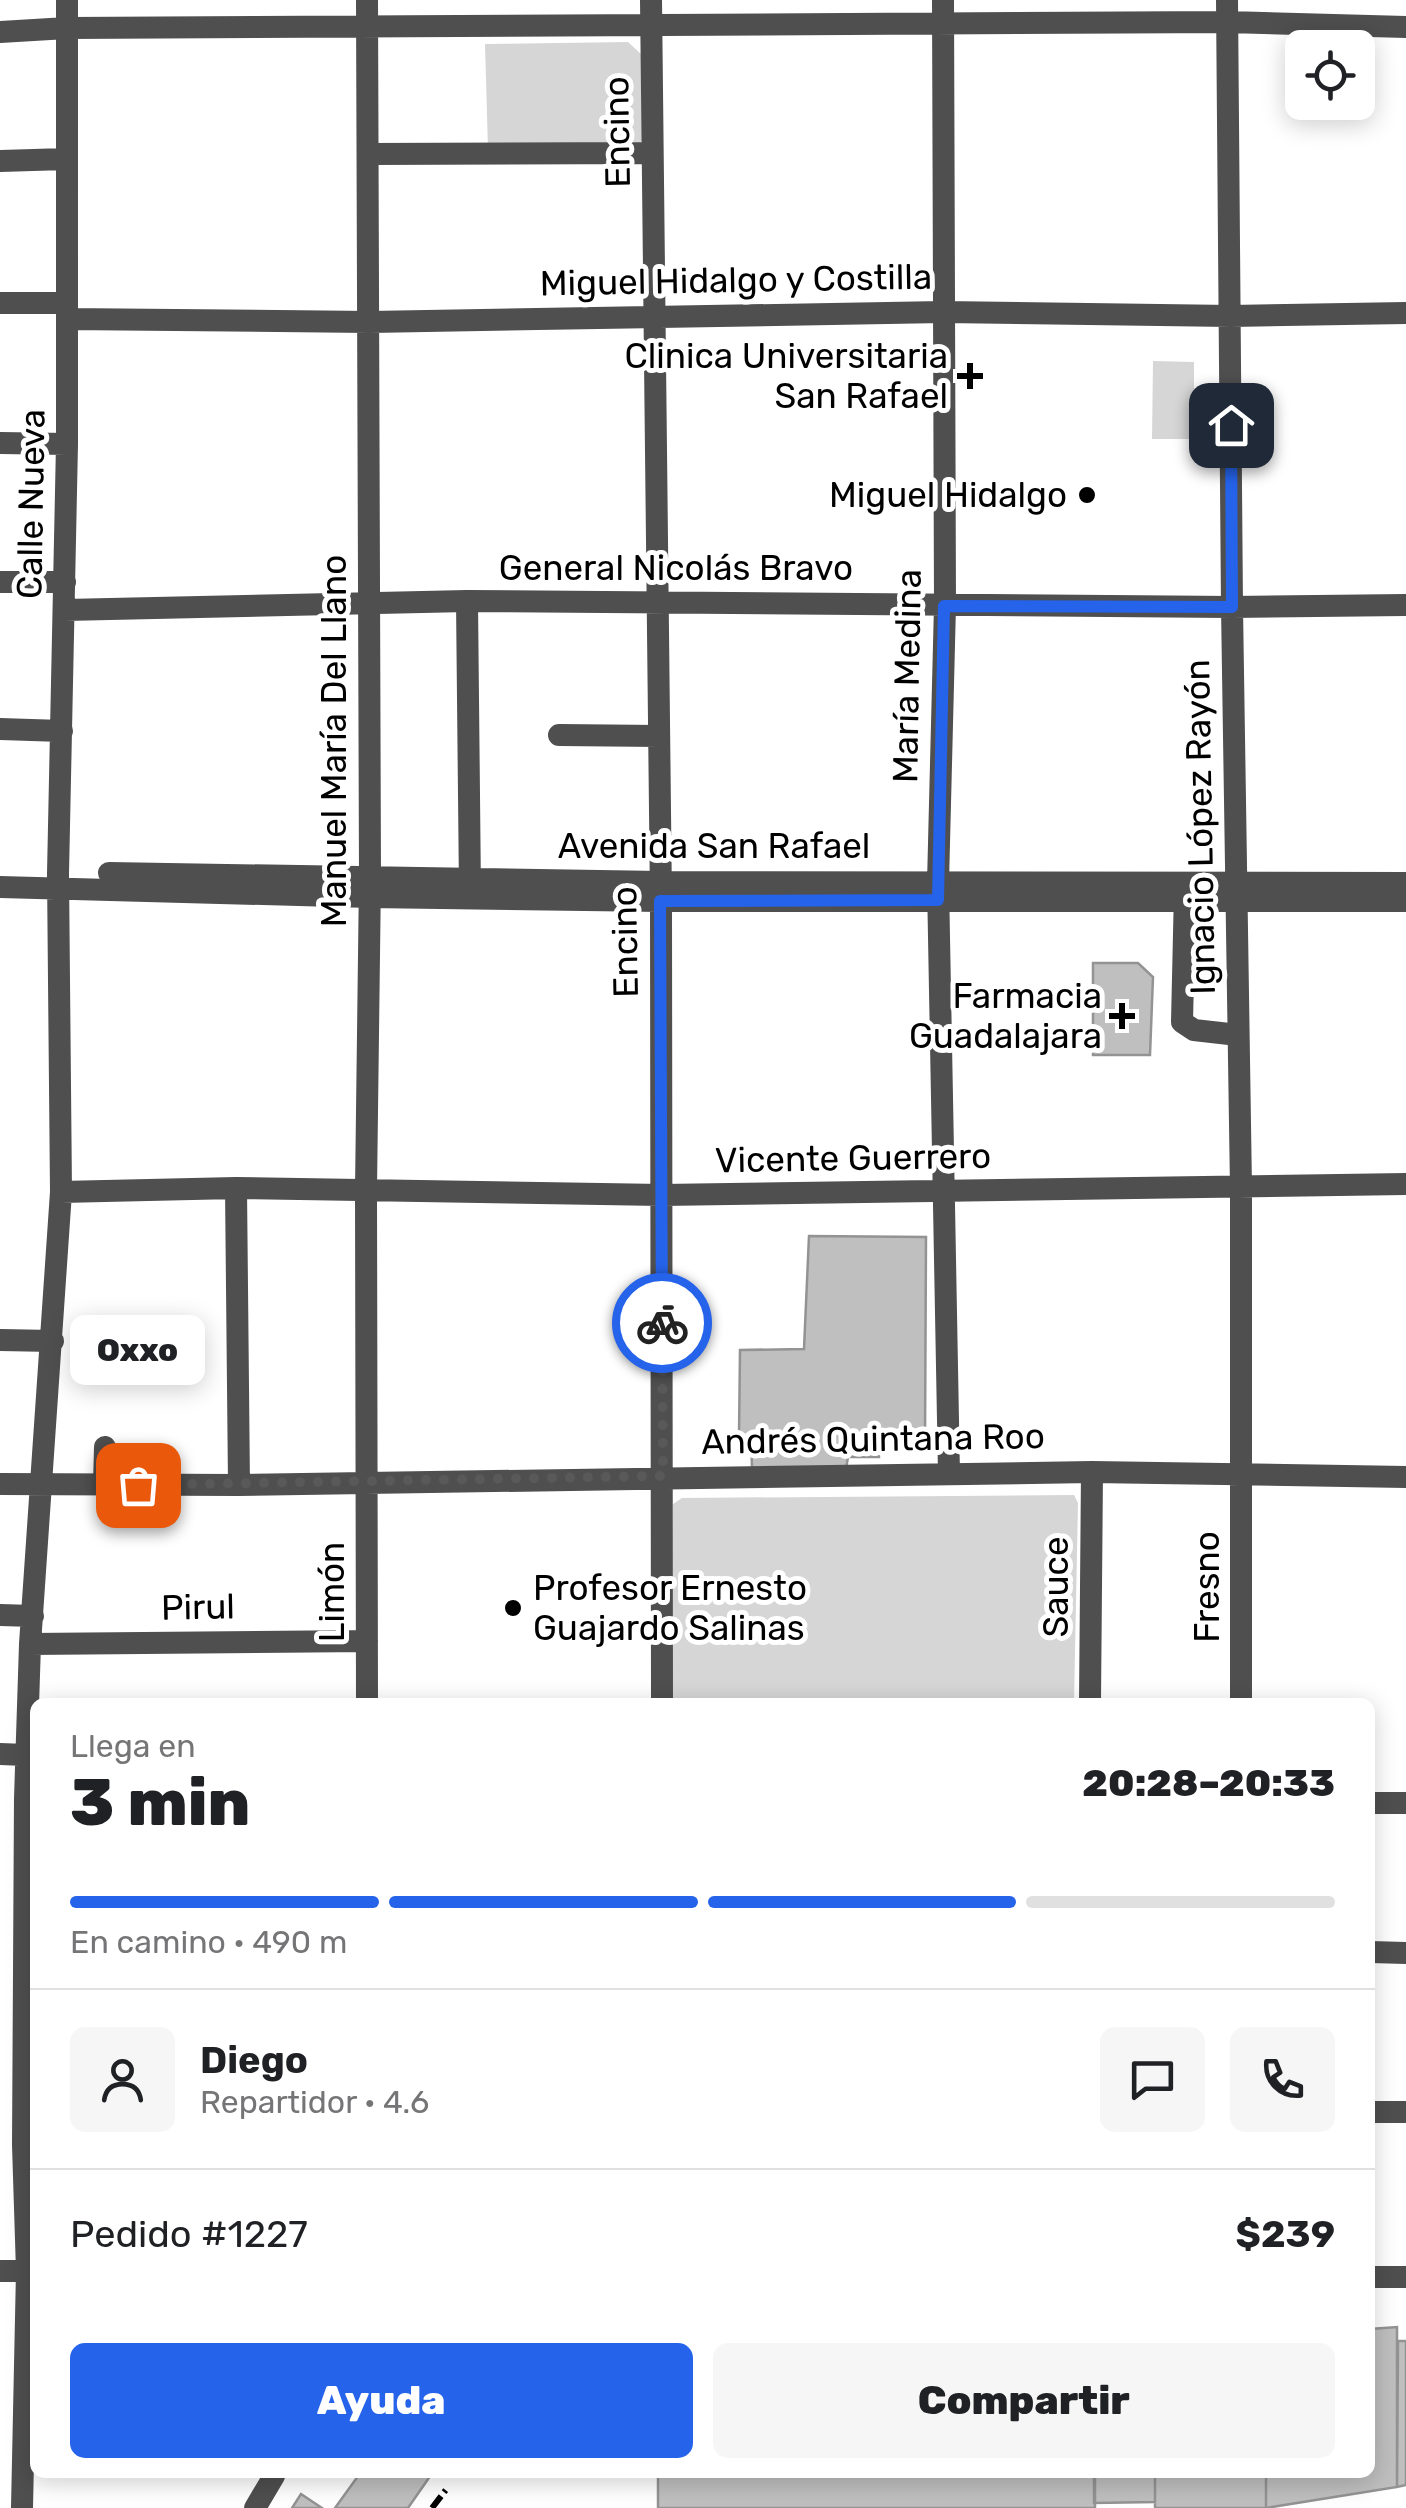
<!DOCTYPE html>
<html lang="es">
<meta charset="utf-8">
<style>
:root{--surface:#fff;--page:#f6f6f6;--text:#202124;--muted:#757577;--line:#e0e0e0;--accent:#2563eb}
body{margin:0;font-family:Rubik,sans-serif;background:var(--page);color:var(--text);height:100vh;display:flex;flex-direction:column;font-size:38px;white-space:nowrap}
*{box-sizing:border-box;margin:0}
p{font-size:32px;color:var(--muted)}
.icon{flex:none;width:55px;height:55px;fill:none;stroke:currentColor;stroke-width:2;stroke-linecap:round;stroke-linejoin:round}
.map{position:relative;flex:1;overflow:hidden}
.sheet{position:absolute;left:30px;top:1698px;width:1345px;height:780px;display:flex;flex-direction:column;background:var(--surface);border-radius:15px;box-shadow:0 5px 25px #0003}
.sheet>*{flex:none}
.buttons{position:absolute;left:1285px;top:30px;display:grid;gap:20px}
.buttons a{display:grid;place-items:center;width:90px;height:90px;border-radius:15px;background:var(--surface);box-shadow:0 5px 25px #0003;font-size:50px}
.pin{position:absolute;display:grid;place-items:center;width:85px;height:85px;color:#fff;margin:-42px;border-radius:20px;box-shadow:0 5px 15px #0006}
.courier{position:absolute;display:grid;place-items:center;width:100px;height:100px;margin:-50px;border:8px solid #2563eb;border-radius:50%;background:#fff;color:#222;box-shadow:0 2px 12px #0007}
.bubble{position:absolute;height:70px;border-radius:15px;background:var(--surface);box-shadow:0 5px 25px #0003;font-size:32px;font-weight:800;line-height:70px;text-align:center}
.head em{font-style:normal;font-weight:800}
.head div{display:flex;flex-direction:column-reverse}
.head{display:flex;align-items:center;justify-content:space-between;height:170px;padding:0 40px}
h1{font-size:65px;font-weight:800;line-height:75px}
.bar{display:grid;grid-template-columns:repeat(4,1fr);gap:15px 10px;align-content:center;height:120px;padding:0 40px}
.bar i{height:12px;border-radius:8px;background:var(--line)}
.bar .current{background:var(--accent)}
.bar p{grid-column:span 4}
.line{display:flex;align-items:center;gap:25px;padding:0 40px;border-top:2px solid var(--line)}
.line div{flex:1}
.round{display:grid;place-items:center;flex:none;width:105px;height:105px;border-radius:15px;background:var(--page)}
.action{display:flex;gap:20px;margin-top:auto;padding:20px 40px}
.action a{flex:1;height:115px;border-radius:15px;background:var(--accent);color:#fff;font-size:40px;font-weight:800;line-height:115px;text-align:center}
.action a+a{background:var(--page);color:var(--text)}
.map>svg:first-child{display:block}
</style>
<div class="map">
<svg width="1406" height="2508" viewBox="0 0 1406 2508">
<rect width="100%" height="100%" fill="#fff"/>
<path fill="#d6d6d6" d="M 628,42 L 641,54 L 643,140 L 631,150 L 488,150 L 485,44 Z
M 1153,361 L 1194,362 L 1194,439 L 1152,439 Z
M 1074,1495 L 1078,1503 L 1074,1702 L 673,1702 L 673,1504 L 682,1498 Z"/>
<path fill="#bfbfbf" stroke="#939393" stroke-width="2.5" d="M 1093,963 L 1138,963 L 1153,977 L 1150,1055 L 1093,1055 Z
M 809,1236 L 926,1237 L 925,1442 L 878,1442 L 879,1457 L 848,1457 L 846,1469 L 752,1468 L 751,1436 L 739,1436 L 740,1350 L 804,1349 Z
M 1397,2327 L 1397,2487 L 1266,2508 L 1266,2472 L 1370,2472 L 1370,2329 Z
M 1398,2341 L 1406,2341 L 1406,2485 L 1397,2487 Z
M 361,2472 L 433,2472 L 408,2508 L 335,2508 Z
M 658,2472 L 1095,2472 L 1095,2508 L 658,2508 Z
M 1094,2472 L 1155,2472 L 1155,2502 L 1094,2503 Z
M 1155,2472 L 1266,2472 L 1266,2508 L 1155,2508 Z
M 301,2494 L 322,2508 L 292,2508 Z"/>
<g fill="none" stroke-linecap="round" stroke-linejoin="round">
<path stroke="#4f4f4f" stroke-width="22" d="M 651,0 L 661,901 L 662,1702
M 943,0 L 945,605 L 938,883 L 949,1474
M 1227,0 L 1232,607 L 1241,1188 L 1241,1702
M 0,32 L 67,28 L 1228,22 L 1406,27
M 368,154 L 652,153
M 0,161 L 66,159
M 0,303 L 66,303
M 67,319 L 370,322 L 943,312 L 1231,316 L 1406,313
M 0,443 L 67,444
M 0,582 L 65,582
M 467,601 L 470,892
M 65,610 L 467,601 L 1232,607 L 1406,605
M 0,729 L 62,731
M 559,735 L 659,736
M 109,873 L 660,882 L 1406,883
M 0,887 L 370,897 L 661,901 L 1406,901
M 1185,890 L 1182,1022 L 1194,1030 L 1238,1035
M 236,1188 L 239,1485
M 61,1192 L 236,1188 L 662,1195 L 1406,1184
M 0,1340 L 53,1341
M 0,1484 L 239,1485 L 1092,1472 L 1406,1477
M 104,1485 L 105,1447
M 0,1615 L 33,1616
M 30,1644 L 367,1641
M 367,1702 L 366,1190 L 370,877 L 367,0
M 1090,1702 L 1092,1472
M 0,1754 L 26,1755
M 1370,1803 L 1406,1803
M 1370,1952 L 1406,1953
M 1370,2112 L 1406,2112
M 0,2271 L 35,2271
M 1370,2277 L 1406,2277
M 22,2508 L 27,2271 L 23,2145 L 25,1799 L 30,1644 L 61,1192 L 58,874 L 67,444 L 67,0
M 255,2508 L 274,2476"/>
<path stroke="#000" stroke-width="6" stroke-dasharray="15 5 2.5 5" stroke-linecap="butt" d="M 432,2508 L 448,2487"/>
</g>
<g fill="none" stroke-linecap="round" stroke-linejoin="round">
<path stroke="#595959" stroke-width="10" stroke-dasharray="0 18" d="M 138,1485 L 663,1476 L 662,1323"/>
<path stroke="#2563eb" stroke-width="12" d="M 662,1323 L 660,901 L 938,900 L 944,606 L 1232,607 L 1231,425"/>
</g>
<g fill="#000" stroke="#fff" stroke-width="4">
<path d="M965 361h10v10h10v10h-10v10h-10v-10h-10v-10h10z"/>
<circle cx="1087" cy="495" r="10"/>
<path d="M1117 1001h10v10h10v10h-10v10h-10v-10h-10v-10h10z"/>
<circle cx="513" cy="1608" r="10"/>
</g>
<g text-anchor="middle" stroke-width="10" stroke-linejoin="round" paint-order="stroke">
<g font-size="35" fill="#000" stroke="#fff">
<text transform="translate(617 132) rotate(-91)" y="12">Encino</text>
<text transform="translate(736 280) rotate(-1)" y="12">Miguel Hidalgo y Costilla</text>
<text transform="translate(31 504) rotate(-89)" y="12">Calle Nueva</text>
<text x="676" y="580">General Nicolás Bravo</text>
<text transform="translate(907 676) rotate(-89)" y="12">María Medina</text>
<text transform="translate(334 741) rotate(-90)" y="12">Manuel María Del Llano</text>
<text transform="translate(1200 827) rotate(-91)" y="12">Ignacio López Rayón</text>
<text x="714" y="858">Avenida San Rafael</text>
<text transform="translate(625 942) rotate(-91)" y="12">Encino</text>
<text transform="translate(853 1158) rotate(-1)" y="12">Vicente Guerrero</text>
<text transform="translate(873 1439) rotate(-1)" y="12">Andrés Quintana Roo</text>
<text transform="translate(1056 1587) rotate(-90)" y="12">Sauce</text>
<text transform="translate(1207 1587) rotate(-90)" y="12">Fresno</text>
<text transform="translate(332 1592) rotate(-90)" y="12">Limón</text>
<text transform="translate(198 1607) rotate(-1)" y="12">Pirul</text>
</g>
<g font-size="35" fill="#000" stroke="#fff" text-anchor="end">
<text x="948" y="368">Clinica Universitaria<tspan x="948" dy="40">San Rafael</tspan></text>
<text x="1067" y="507">Miguel Hidalgo</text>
<text x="1102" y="1008">Farmacia<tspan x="1102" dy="40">Guadalajara</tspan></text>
<text x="533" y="1600" text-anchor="start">Profesor Ernesto<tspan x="533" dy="40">Guajardo Salinas</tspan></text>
</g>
</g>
</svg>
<div class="buttons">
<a><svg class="icon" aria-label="locate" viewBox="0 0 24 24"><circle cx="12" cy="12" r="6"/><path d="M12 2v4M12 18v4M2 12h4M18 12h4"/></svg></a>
</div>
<div class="pin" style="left:138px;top:1485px;background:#ea580c"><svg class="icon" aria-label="bag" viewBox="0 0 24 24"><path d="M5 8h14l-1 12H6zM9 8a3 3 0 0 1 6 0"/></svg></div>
<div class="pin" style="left:1231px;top:425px;background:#1f2937"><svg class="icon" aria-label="home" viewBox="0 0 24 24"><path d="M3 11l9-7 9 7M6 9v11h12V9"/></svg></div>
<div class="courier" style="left:662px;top:1323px"><svg class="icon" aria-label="bike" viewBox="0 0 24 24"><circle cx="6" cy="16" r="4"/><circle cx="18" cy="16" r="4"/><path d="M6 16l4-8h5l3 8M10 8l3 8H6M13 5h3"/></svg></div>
<div class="bubble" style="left:70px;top:1315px;width:135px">Oxxo</div>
<section class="sheet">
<div class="head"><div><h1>3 min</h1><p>Llega en</p></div><em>20:28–20:33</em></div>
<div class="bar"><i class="current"></i><i class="current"></i><i class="current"></i><i></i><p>En camino · 490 m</p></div>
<div class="line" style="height:180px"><a class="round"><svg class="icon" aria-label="person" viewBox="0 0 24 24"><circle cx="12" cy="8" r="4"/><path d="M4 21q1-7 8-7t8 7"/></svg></a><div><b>Diego</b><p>Repartidor · 4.6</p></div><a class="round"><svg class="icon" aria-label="chat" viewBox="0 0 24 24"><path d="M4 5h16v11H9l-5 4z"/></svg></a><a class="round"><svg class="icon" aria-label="phone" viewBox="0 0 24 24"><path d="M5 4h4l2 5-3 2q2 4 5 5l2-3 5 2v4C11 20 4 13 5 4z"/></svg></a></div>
<div class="line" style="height:130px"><div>Pedido #1227</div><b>$239</b></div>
<div class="action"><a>Ayuda</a><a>Compartir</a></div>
</section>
</div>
